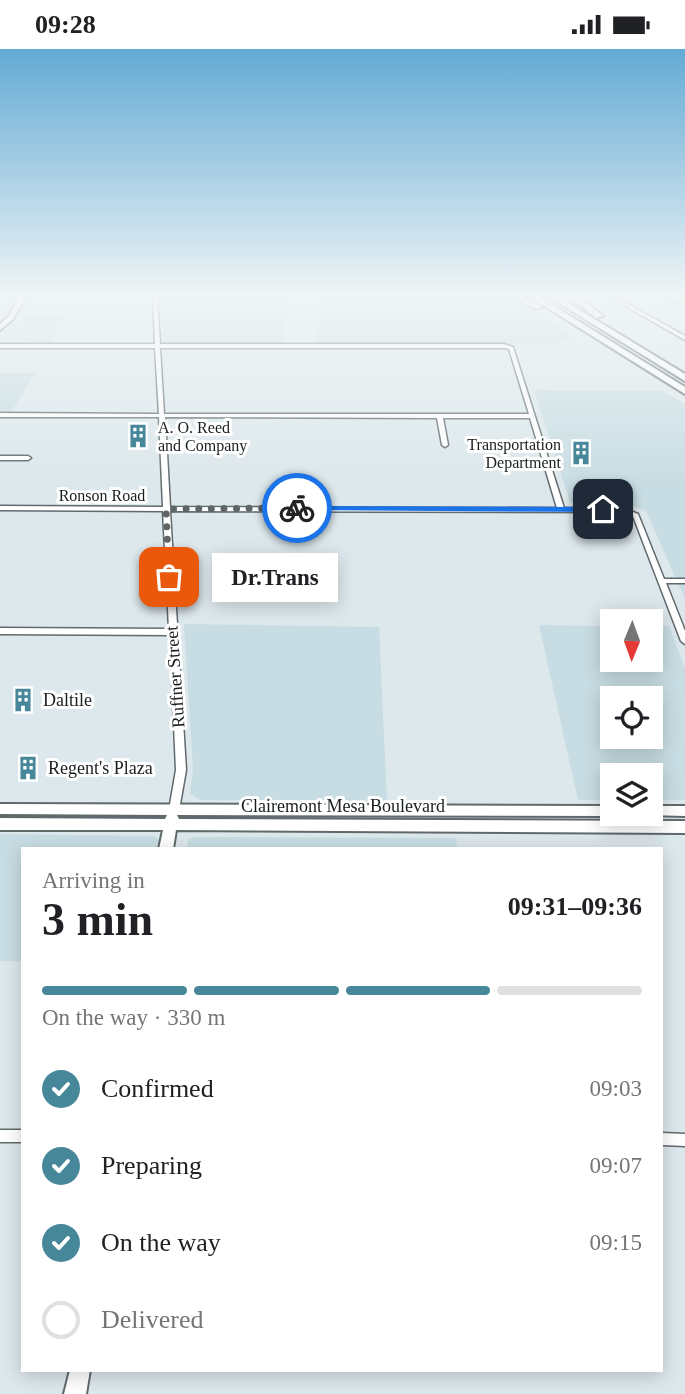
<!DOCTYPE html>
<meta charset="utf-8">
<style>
:root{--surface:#fff;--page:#f6f6f6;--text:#202124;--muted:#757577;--line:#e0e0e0;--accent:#46879a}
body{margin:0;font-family:Georgia,serif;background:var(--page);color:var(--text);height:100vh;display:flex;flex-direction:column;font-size:26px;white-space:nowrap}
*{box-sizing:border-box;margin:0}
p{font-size:23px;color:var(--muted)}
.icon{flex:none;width:38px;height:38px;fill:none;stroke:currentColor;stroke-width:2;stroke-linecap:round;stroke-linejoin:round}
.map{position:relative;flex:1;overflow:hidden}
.drawer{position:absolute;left:21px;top:798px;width:642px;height:525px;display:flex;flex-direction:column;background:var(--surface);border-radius:0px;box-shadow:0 4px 18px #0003}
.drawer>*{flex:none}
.needle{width:46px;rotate:181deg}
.controls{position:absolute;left:600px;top:560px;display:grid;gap:14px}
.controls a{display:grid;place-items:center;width:63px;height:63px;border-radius:0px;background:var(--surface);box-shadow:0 4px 18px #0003;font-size:35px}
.pin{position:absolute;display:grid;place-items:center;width:60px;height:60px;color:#fff;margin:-30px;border-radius:14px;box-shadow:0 4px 10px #0006}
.courier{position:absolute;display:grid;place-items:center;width:70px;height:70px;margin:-35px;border:5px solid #1a73e8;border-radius:50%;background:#fff;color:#222;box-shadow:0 2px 9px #0007}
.bubble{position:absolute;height:49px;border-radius:0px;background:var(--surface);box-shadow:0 4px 18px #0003;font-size:23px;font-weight:800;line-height:49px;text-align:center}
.summary em{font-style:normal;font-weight:800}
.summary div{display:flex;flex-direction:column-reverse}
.summary{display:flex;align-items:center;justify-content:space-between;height:119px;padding:0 21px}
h1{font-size:46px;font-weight:800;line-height:52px}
.bar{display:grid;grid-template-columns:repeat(4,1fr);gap:10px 7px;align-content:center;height:84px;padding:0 21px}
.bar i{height:9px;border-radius:5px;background:var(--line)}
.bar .active{background:var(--accent)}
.bar p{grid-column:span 4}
ol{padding:0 21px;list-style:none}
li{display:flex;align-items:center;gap:21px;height:77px}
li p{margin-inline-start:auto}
li .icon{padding:7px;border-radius:50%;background:var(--accent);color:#fff;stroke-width:4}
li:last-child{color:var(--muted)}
li i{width:38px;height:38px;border:4px solid var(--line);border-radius:50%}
.status{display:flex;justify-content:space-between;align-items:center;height:49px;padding:0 35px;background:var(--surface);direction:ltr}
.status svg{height:19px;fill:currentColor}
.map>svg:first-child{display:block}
</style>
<div class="status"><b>09:28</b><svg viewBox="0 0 49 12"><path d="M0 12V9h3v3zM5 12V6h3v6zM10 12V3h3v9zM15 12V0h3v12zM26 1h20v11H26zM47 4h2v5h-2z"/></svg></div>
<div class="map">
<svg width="685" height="1345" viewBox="0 0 685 1345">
<rect width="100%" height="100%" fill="#dde8ec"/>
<path fill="#c8dde3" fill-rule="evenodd" d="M 160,246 L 287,246 L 282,294 L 164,294 Z
M 320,246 L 492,246 L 537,263 L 574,289 L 556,295 L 317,294 Z
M 24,267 L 67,267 L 52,293 L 1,292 L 1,289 Z
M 0,324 L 35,324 L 12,362 L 0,362 Z
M 534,341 L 663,342 L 685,355 L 685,550 L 646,462 L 634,457 L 580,456 L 570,453 Z
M 184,575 L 379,578 L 387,752 L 199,751 L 190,744 L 193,720 Z
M 539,576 L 612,577 L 612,611 L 651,611 L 651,577 L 669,577 L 685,619 L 685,751 L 651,751 L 651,726 L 612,726 L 612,751 L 578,751 ZM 612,649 L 651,649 L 651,688 L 612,688 Z
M 0,785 L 154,787 L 159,791 L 157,800 L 23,800 L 23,912 L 0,912 Z
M 195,788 L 456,789 L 457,800 L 187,800 L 188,791 Z"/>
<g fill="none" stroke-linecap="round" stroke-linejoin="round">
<g stroke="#606a6d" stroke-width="3">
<path id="minor" d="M 153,246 L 157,246 L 160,295 L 504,295 L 513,298 L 564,459 L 623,459 L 638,465 L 664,530 L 685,530 L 685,534 L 666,534 L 685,582 L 685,595 L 681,592 L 633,467 L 622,463 L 170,462 L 186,721 L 179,761 L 177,764 L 174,765 L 171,764 L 169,761 L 176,721 L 170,586 L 0,585 L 0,579 L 169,580 L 163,462 L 0,461 L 0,457 L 163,458 L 159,368 L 0,368 L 0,364 L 159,365 L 155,299 L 0,299 L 0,295 L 155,295 ZM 160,299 L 504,299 L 509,300 L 529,365 L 164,365 ZM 165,368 L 437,369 L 442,396 L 445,398 L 448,396 L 443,369 L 530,369 L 557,459 L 170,458 Z
M 606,246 L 612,246 L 685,287 L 685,291 Z
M 660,246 C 669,246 676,251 685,250 L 685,252 L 674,253 Z
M 0,407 L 28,407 L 31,409 L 28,411 L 0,411 Z
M 0,1081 L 23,1081 L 23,1093 L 0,1093 Z
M 662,1084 L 685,1085 L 685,1097 L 662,1096 Z"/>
</g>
<g stroke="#606a6d" stroke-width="4">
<path id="major" d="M 21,246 L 27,246 L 13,270 L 0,281 L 0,275 L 8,268 Z
M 0,755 L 612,757 L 612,765 L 617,765 L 612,767 L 177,766 L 179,770 L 685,772 L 685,784 L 176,781 L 173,800 L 159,800 L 163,781 L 0,781 L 0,769 L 165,770 L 167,766 L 0,765 Z
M 651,757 L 685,757 L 685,767 L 646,766 L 651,765 Z
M 70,1321 L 90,1321 L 86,1345 L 64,1345 Z"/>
</g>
<g stroke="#606a6d" stroke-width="4">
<path id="highway" d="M 509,246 L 519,246 L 543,258 L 536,260 Z
M 527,246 L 536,246 L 685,338 L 685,345 Z
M 546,246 L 555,246 L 685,325 L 685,332 Z
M 568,246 L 577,246 L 603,267 L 596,269 Z"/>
</g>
<use href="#minor" fill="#fff" fill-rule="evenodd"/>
<use href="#major" fill="#fff" fill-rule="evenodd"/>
<use href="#highway" fill="#fff" fill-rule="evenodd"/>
</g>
<linearGradient id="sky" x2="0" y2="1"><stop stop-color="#63aad4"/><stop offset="0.57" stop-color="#f0f5f6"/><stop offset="1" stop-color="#f0f5f6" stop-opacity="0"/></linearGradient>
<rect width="685" height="434" fill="url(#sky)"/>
<path fill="#1a73e8" d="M 297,457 L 603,458 L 607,460 L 603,463 L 294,461 L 292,459 Z"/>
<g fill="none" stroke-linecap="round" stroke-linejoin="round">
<path stroke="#5e6567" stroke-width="7" stroke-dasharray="0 12.6" d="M 169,528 L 166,460 L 297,459"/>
</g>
<defs>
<g id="building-bare" transform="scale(1.89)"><path d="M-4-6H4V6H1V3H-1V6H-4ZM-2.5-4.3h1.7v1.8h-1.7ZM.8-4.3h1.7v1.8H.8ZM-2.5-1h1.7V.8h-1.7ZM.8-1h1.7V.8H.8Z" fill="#46879a" stroke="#fff" stroke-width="2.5" paint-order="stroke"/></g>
</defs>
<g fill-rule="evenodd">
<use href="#building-bare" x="138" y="387"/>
<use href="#building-bare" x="581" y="404"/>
<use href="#building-bare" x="23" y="651"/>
<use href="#building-bare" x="28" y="719"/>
</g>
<g text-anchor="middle" stroke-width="6" stroke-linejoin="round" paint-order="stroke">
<g font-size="16" fill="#191e1f" stroke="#fff" text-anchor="start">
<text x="158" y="384">A. O. Reed<tspan x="158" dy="18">and Company</tspan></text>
<text x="561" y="401" text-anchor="end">Transportation<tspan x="561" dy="18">Department</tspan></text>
</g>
<g font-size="16" fill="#191e1f" stroke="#fff">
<text x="102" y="452">Ronson Road</text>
</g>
<g font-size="18" fill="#191e1f" stroke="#fff">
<text transform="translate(175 628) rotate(-94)" y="6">Ruffner Street</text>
<text x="343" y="763">Clairemont Mesa Boulevard</text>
</g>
<g font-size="18" fill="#191e1f" stroke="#fff" text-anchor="start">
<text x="43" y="657">Daltile</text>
<text x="48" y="725">Regent's Plaza</text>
</g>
</g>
</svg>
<div class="controls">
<a><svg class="needle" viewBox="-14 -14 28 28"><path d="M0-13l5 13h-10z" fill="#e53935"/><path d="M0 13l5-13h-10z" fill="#757577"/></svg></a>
<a><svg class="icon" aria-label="locate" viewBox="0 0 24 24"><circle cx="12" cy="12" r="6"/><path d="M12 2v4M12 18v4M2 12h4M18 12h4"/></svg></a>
<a><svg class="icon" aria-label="layers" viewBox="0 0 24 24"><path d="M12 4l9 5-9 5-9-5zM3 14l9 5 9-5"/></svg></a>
</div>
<div class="pin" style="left:169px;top:528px;background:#ea580c"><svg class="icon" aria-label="bag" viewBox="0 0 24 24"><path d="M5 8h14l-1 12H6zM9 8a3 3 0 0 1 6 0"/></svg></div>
<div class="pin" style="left:603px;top:460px;background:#1f2937"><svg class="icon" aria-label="home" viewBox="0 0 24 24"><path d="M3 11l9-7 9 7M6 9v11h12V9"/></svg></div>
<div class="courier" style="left:297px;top:459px"><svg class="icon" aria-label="bike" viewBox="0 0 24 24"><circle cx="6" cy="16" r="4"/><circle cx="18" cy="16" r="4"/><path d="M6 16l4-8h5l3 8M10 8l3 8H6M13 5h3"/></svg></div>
<div class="bubble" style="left:212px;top:504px;width:126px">Dr.Trans</div>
<section class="drawer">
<div class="summary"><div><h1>3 min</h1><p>Arriving in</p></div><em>09:31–09:36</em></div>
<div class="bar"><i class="active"></i><i class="active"></i><i class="active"></i><i></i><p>On the way · 330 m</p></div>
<ol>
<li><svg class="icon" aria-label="check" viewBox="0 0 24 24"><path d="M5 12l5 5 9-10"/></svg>Confirmed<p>09:03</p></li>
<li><svg class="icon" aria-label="check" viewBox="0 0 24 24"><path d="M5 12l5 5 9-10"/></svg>Preparing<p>09:07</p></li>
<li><svg class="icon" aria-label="check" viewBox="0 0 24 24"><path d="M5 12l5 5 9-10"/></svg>On the way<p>09:15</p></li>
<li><i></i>Delivered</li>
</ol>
</section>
</div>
